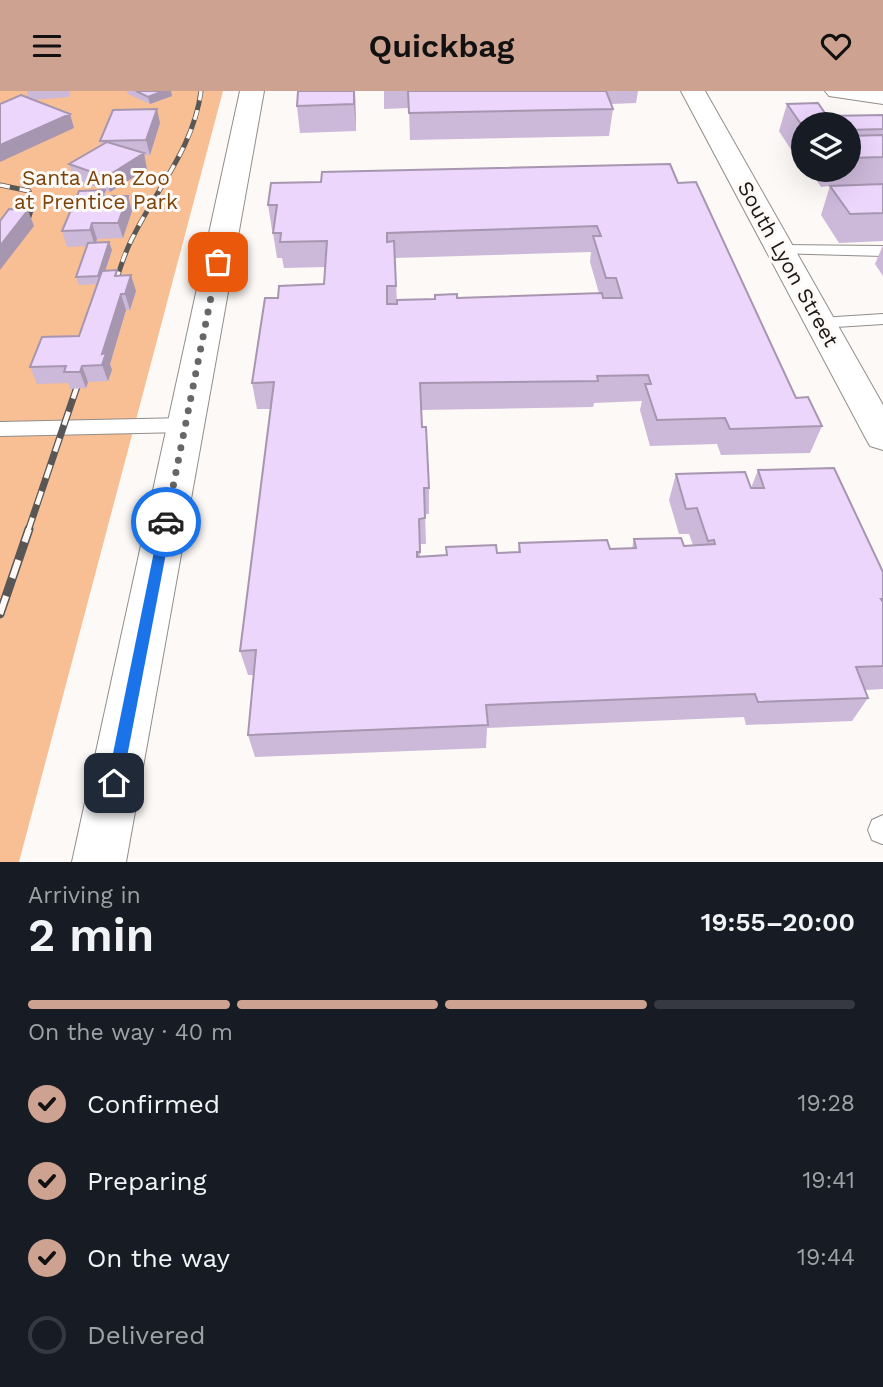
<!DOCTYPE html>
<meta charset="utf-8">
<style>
:root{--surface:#171b24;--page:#20242c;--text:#f1f3f6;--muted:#9ea1a6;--line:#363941;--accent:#cea290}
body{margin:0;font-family:"Work Sans",sans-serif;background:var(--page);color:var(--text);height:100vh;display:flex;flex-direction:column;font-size:26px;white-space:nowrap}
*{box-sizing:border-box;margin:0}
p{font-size:23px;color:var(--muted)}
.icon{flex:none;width:38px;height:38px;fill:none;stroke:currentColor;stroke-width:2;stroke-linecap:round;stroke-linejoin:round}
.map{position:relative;height:771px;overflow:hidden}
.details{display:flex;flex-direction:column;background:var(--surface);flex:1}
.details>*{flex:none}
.controls{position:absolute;left:791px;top:21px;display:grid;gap:14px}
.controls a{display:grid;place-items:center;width:70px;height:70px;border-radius:50%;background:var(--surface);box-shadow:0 7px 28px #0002;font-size:35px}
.pin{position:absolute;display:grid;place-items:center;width:60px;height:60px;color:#fff;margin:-30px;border-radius:14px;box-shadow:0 4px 10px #0006}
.courier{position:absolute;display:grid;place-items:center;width:70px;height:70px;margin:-35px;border:5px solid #1a73e8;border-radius:50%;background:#fff;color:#222;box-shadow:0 2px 9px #0007}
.head em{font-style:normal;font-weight:600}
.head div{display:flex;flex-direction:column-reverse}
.head{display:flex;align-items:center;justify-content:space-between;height:119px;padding:0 28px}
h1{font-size:46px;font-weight:600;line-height:52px}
.bar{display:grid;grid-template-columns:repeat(4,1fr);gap:10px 7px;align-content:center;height:84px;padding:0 28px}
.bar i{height:9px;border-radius:5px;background:var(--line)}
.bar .on{background:var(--accent)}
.bar p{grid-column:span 4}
ol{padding:0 28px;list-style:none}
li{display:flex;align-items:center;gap:21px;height:77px}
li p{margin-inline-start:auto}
li .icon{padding:7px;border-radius:50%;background:var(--accent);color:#111;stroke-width:4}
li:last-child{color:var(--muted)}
li i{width:38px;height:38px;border:4px solid var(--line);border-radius:50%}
header{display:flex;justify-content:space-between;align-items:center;height:91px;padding:0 28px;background:var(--accent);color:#111;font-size:32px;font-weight:600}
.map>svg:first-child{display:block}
</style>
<header><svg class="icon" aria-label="menu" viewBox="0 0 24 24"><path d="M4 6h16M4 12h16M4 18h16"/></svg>Quickbag<svg class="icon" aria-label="heart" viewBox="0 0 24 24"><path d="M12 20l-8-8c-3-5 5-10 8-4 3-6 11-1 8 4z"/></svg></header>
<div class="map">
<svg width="883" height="771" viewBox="0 0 883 771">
<rect width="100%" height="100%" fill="#fdf9f6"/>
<path fill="#f8bf95" d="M 0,0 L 223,0 L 19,771 L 0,771 Z"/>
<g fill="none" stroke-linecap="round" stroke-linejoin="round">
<g stroke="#918d8a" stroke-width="2">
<path id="service" d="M 780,154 L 883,155 L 883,165 L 774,162 L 772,159 L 774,156 Z
M 883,223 L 883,233 L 820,237 L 811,232 L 820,227 Z
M 186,327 L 193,329 L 196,334 L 193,339 L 186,341 L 0,345 L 0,331 Z
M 883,724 L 883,753 L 882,753 L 872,749 L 868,739 L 872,729 Z"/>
</g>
<g stroke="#918d8a" stroke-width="2">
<path id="minor" d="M 240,0 L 264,0 L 126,771 L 72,771 Z"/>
</g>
<g stroke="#918d8a" stroke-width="2">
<path id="tertiary" d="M 681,0 L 705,0 L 883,314 L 883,359 L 870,355 L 865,346 Z
M 825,0 L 883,0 L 883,13 L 829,5 Z"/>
</g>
<use href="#service" fill="#fff" fill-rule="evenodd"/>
<use href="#minor" fill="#fff" fill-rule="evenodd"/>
<use href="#tertiary" fill="#fff" fill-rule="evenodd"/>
<g stroke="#595755" stroke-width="5">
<path id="rail-far2" d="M 0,94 L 29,100 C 39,127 16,145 0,164
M 116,190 C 121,174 126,158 134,144 C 158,96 194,55 201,0"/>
</g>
<g stroke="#595755" stroke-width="7">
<path id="rail-far1" d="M 112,199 L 116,188
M 28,440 L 83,278"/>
</g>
<g stroke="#595755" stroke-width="9">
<path id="rail" d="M 0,523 L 29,438"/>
</g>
<use href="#rail-far2" stroke="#fdf9f6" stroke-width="3.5" stroke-dasharray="10" stroke-linecap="butt"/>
<use href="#rail-far1" stroke="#fdf9f6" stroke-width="4.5" stroke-dasharray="14" stroke-linecap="butt"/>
<use href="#rail" stroke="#fdf9f6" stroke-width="6" stroke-dasharray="19" stroke-linecap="butt"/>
</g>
<path fill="#ccb8d9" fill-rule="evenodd" d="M 27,0 L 70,0 L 69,6 L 33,9 L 70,23 L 74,37 L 28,7 Z
M 127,0 L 171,0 L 172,5 L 150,13 L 128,3 Z
M 355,0 L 356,40 L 300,42 L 297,15 Z
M 384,0 L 638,0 L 636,12 L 611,13 L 613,18 L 609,45 L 410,49 L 409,17 L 384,18 Z
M 787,13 L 827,25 L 883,24 L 883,150 L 839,152 L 821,124 L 830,95 L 821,96 L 809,79 L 849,79 L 849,33 L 803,33 L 803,68 L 797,68 L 779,40 Z
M 160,32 L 150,64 L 144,64 L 147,78 L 110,101 L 105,99 L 106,105 L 128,105 L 132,120 L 123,147 L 97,148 L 96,152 L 109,151 L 112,159 L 105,179 L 119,185 L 136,200 L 130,219 L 126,219 L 110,273 L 112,279 L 108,290 L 88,291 L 86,297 L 70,298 L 68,292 L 37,293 L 30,276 L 79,245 L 97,193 L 79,194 L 76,186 L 86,155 L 67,156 L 62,140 L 104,99 L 74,88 L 69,73 L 102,54 L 100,50 Z
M 678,92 L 796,307 L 822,335 L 810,362 L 721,364 L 717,353 L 650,355 L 640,319 L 642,310 L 594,312 L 593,316 L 421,319 L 422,336 L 429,397 L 429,423 L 425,423 L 426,453 L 420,453 L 420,466 L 446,464 L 446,456 L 497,462 L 518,461 L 519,452 L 610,458 L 632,457 L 634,448 L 684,455 L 693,454 L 689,443 L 679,443 L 669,409 L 676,383 L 751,397 L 758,379 L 883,481 L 883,598 L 865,599 L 868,607 L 852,630 L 746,634 L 744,626 L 487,637 L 486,657 L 255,666 L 248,644 L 254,584 L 248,584 L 240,560 L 271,318 L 257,318 L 252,292 L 278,207 L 324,193 L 325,176 L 284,177 L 282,167 L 277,167 L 273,142 L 274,139 L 272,139 L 268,114 ZM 591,161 L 590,171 L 599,202 L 457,207 L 397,213 L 395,167 Z
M 883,154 L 883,185 L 875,173 Z"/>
<path fill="#a696b0" d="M 163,0 L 171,0 L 172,5 L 150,13 L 148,6 Z
M 354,0 L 355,0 L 356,40 L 354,13 Z
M 157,18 L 160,32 L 150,64 L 146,49 Z
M 70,23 L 74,37 L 0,71 L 0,54 Z
M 144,62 L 147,78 L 110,101 L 106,86 Z
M 128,105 L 132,120 L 123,147 L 118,132 Z
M 28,119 L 34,135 L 0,179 L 0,155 Z
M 92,132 L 97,148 L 95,155 L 90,139 Z
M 109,151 L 112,159 L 101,193 L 98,185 Z
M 131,184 L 136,200 L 130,219 L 125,203 Z
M 121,203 L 126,219 L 110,273 L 112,279 L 108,290 L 102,274 L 102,263 Z
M 82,275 L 88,291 L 86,297 L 80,281 Z"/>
<path fill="#edd6fc" stroke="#a696b0" stroke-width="2" fill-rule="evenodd" d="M 136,0 L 163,0 L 148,6 Z
M 298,0 L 354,0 L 354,13 L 297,15 Z
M 408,0 L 606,0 L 613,18 L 409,22 Z
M 21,4 L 70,23 L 0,54 L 0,13 Z
M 818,12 L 827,25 L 883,24 L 883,38 L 849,39 L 849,33 L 803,33 L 803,36 L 787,13 Z
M 157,18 L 146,49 L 100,50 L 113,19 Z
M 883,44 L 883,66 L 849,67 L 849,45 Z
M 107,51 L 144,62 L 106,86 L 69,73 Z
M 670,73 L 678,92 L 696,91 L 796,307 L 808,306 L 822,335 L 730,338 L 725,327 L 657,329 L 645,293 L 651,293 L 648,284 L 597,285 L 598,290 L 420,292 L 422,336 L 426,336 L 429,397 L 424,397 L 425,427 L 419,428 L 420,461 L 417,461 L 417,466 L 447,464 L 446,456 L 496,454 L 497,462 L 520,461 L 519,452 L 607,449 L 610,458 L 636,457 L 634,448 L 681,447 L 684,455 L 715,453 L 714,449 L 708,450 L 697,417 L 686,418 L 676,383 L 745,381 L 751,397 L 764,397 L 758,379 L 834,377 L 883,481 L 883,508 L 881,508 L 883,511 L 883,575 L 856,576 L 868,607 L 758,611 L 755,603 L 486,614 L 488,634 L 248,644 L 256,559 L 240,560 L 274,291 L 252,292 L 265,207 L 278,207 L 279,195 L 324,193 L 327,150 L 280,151 L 281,142 L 273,142 L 277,114 L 268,114 L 271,92 L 321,91 L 322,81 ZM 597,135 L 601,145 L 593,145 L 606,187 L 616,187 L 622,207 L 603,207 L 602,202 L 457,207 L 457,203 L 435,204 L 435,208 L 397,209 L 397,213 L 387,213 L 387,195 L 396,195 L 394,150 L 387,151 L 387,142 Z
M 883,93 L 883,122 L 850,123 L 830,95 Z
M 105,99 L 102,105 L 128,105 L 118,132 L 92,132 L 90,139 L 62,140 L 79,100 Z
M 9,118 L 28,119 L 0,155 L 0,130 Z
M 109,151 L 98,185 L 76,186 L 88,152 Z
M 117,179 L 115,185 L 131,184 L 125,203 L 121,203 L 102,263 L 106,262 L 102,274 L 82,275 L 80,281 L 64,281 L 66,275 L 30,276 L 42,246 L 79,245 L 102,180 Z"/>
<path fill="#1a73e8" d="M 166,427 L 172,431 L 122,692 L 120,697 L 114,699 L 109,697 L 107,692 L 160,431 Z"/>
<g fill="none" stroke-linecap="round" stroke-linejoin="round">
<path stroke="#696765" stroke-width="7" stroke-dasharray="0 12.6" d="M 166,431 L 218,171"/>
</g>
<g text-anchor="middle" stroke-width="6" stroke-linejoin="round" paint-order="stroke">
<g font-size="21" fill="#7c4309" stroke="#fdf9f6">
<text x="96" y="94">Santa Ana Zoo<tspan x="96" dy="24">at Prentice Park</tspan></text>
</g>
<g font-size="21" fill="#1a1817" stroke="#fdf9f6">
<text transform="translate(788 173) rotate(61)" y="7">South Lyon Street</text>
</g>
</g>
</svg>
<div class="controls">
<a><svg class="icon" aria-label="layers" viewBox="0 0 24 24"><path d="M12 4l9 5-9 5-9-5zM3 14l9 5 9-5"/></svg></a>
</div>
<div class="pin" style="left:218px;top:171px;background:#ea580c"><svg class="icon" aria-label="bag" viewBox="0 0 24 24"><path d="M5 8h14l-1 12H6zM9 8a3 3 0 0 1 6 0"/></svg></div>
<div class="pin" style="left:114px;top:692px;background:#1f2937"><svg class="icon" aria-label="home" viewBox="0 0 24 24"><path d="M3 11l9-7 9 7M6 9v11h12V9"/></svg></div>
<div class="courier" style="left:166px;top:431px"><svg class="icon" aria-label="car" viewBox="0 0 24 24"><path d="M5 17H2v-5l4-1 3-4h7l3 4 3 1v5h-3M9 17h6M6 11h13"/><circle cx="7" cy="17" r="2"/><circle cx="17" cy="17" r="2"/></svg></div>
</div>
<section class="details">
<div class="head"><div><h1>2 min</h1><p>Arriving in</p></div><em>19:55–20:00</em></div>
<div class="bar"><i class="on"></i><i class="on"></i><i class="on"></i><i></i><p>On the way · 40 m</p></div>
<ol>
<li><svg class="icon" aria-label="check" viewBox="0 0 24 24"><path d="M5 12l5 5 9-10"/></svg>Confirmed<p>19:28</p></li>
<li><svg class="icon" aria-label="check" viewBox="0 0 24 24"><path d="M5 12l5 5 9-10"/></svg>Preparing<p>19:41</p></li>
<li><svg class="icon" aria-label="check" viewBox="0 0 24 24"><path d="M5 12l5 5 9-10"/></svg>On the way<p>19:44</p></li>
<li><i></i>Delivered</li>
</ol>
</section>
